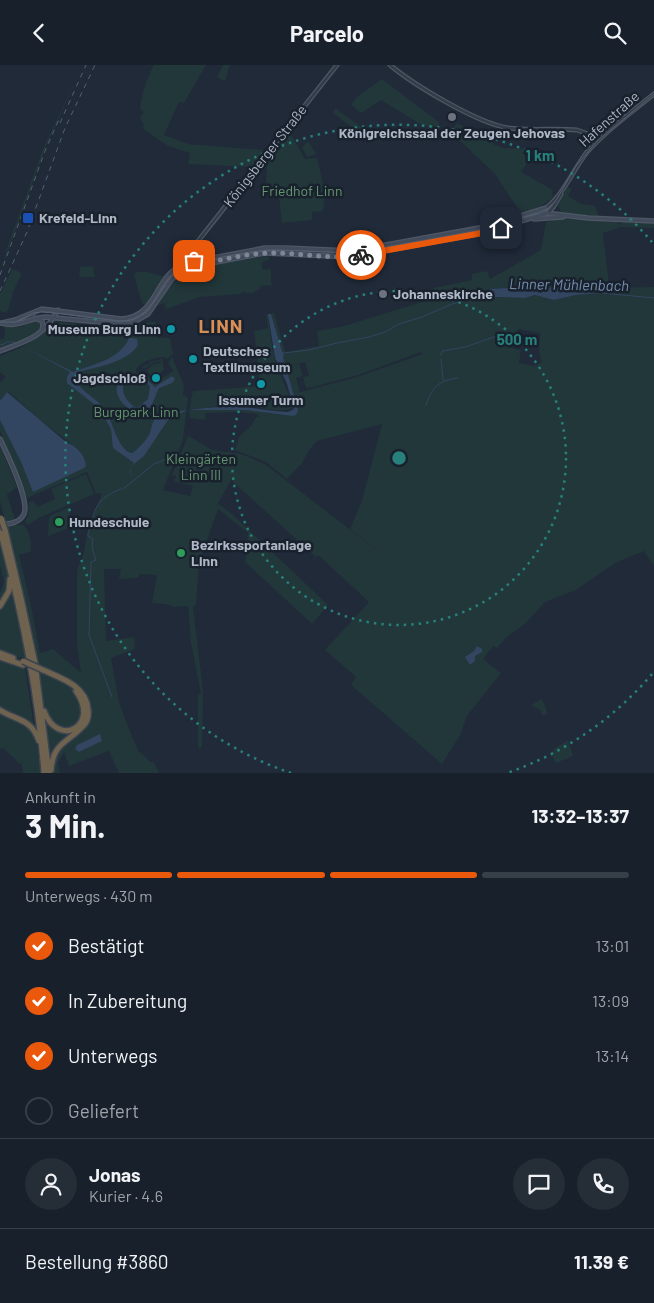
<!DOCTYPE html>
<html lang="de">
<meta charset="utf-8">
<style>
:root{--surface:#18202b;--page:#252d37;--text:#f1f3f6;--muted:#9fa3a9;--line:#363e47;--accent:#ea580c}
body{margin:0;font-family:Barlow,sans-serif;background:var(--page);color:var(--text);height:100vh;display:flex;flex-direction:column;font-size:19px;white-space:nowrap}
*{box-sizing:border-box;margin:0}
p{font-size:16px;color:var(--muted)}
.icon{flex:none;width:28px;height:28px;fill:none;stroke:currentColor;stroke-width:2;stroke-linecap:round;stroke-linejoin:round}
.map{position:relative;height:708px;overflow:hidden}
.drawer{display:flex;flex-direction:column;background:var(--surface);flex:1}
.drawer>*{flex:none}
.pin{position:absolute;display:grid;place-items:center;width:42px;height:42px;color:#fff;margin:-21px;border-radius:10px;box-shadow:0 2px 8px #0006}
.courier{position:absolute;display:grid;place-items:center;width:50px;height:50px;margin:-25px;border:4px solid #ea580c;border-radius:50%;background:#fff;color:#222;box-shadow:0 1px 6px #0007}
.summary em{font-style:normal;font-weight:700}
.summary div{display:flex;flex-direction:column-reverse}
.summary{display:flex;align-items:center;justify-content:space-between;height:85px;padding:0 25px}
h1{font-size:32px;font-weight:700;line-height:38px}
.bar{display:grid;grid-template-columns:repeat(4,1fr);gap:8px 5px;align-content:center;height:60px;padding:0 25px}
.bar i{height:6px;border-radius:4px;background:var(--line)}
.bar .current{background:var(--accent)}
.bar p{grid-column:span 4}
.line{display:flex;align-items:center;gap:12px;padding:0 25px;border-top:1px solid var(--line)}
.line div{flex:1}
.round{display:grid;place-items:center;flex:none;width:52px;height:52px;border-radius:26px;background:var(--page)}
ol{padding:0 25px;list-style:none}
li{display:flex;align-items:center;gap:15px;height:55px}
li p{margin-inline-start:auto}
li .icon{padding:5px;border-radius:50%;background:var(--accent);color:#fff;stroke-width:4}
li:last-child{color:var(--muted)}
li i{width:28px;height:28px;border:2px solid var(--line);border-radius:50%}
header{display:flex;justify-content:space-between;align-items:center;height:65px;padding:0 25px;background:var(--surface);font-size:22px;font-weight:700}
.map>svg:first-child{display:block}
</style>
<header><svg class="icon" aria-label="back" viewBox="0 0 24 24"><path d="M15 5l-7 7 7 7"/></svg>Parcelo<svg class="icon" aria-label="search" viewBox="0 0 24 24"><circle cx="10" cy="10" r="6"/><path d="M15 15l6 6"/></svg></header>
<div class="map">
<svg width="654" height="708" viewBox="0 0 654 708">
<rect width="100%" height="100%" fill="#202a39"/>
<path fill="#22373a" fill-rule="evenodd" d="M 154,0 L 206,0 L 184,38 L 179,37 L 164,70 L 188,79 L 263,85 L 264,87 L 252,102 L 188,99 L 190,88 L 168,81 L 142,63 L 144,61 L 140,52 L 144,47 L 140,44 C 142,27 146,15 154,0 Z
M 223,0 L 230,0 L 225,16 L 217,12 Z
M 81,4 L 45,84 L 0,208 L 8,180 L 43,84 Z
M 382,14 L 440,58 L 436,64 L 420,59 L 381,35 L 361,48 L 351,40 L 357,32 Z
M 335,43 L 376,73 L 372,77 L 333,48 Z
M 457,58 L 493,77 L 493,79 L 503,83 L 536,84 L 521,107 L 553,125 L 552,129 L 554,130 C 545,142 534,144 520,147 L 495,109 L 451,67 Z
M 289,69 L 293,73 L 305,94 L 317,93 L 325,127 L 323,146 L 312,147 L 312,155 L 282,158 L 278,123 L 266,123 L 267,97 Z
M 308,76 L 316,89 L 307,92 L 302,83 Z
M 567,122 L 572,124 L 568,131 L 581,139 L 595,141 L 599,151 L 573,150 L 560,146 L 558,140 Z
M 564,153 L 617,157 L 620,160 L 622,156 L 654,157 L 654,163 L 621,162 L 603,168 L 609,220 L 615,223 L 654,222 L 654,501 L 644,486 L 615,498 L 576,525 L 545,537 L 526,558 L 508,571 L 497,583 L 493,581 L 483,594 L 501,608 L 467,651 L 460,670 L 442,699 L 351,620 L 356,612 L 325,585 L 369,537 L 318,490 L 316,492 L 231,415 L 217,440 L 219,439 L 232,449 L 328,540 L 312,559 L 245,497 L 248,468 L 218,444 L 199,498 L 196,540 L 193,542 L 203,626 L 202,682 L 198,683 L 198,630 L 201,629 L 191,578 L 188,541 L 172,542 L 171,540 L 152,538 L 157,510 L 140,509 L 138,513 L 119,514 L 121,504 L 104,504 L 106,576 L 134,572 L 135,584 L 111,593 L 119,637 L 128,662 L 139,687 L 146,692 L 150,697 L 154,697 L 159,708 L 119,708 L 109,686 L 69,701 L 64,687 L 58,698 L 60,708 L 52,708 L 39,601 L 24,531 L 0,436 L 0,381 L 17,422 L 7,430 L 17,460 L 24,460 C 31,468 31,476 31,486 L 19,490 L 30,536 L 40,588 L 53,584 L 81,608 L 77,579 L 77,510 L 78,501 L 82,496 L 88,465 L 102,428 L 96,429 L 87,407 L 27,433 L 0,366 L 0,355 L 21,397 L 33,427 L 80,386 L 40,355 L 9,327 L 7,327 L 0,336 L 0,318 L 6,312 L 0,307 L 0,291 C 24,282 36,276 53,257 L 54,258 L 59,257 L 124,264 L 150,257 L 156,257 L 155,266 L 157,273 L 170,273 L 173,289 L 167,294 L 164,292 C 151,294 141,295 135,307 C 144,307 148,311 155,318 L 173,306 L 168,298 L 172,292 L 184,320 L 183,329 L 188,333 L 183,375 L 163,425 L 190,431 L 193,421 L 174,416 L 176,411 L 172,410 L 188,371 L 189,371 L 212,385 L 241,389 L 265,399 L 388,494 L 350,464 L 362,436 L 382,359 L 317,376 L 310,384 L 302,398 L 287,414 L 266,397 L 235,385 L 239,372 L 251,361 L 257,351 L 260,353 L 258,349 L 237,347 L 205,348 L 205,355 L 190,353 L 189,345 L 246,345 L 292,351 L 298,345 L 282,292 L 284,288 L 282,286 L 271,249 L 268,250 C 270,264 271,279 274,292 C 279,310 289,325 293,343 C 281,349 258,342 246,340 C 230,338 208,344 190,344 L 191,334 L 193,326 L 262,321 L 260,318 L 254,266 L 268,263 L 266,250 L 274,248 L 286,290 L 286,287 L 319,281 L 317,266 L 344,261 L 435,233 L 433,223 L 472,215 L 472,209 L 487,206 L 490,214 L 541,185 L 546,157 ZM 517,222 L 540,228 L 546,225 L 563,223 L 572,227 L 601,229 L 576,230 L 554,235 L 535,230 L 525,233 L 498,232 L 472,234 L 489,224 ZM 518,264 L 540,268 L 539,286 L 542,297 L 534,301 L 519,298 L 521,285 L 507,282 L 509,273 L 516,274 ZM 421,287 L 423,289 L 354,313 L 300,327 L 296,313 L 303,311 L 299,299 L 292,300 L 305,297 L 309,311 L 303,312 L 306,323 L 313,322 L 358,310 Z
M 268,191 L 270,194 L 261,198 L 263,205 L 271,204 L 271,217 L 273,220 L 260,221 L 260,224 L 252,228 L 241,227 L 241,229 L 200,232 L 166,244 L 164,238 L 158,240 C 169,223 176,210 196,203 Z
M 93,201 L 95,212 L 79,212 L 80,202 Z
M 12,204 L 22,208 L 12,229 L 13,229 L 7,248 L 0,246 L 0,229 Z
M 138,206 L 138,207 L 147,207 L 163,211 L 145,240 L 142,238 L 134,210 Z
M 34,255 L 41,257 L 39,259 L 41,262 L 40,264 L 42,263 L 37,268 L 31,271 L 35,268 L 24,274 L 0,283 L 0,274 L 4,274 L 5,262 L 22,262 Z
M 162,294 L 164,304 L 158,310 L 150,310 L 147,305 L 152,300 L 162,297 L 161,296 L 152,298 L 146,303 L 141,302 L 149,299 L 150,297 Z
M 86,409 L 94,429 L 39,453 L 30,459 L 27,459 L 25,456 L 28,451 L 29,437 L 33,436 L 38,442 L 55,434 L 51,424 Z
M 70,442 L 69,463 L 48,471 L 49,451 Z
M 0,476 L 13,525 L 27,595 L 0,586 L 0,528 L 4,517 L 0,500 Z
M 0,594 L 25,603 L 41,708 L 23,708 L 21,694 L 21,700 L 3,683 L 0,684 Z
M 542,634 L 547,646 L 546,650 L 543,651 L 540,645 L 531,640 Z
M 568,675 L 573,691 L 556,698 L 551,689 L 555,683 Z"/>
<path fill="#324561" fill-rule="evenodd" d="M 558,221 L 572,227 L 603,228 L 576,230 L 554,235 L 535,230 L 525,233 L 498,232 L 471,235 L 489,224 L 522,222 L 540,228 L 551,222 Z
M 268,249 L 271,249 L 282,286 L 284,288 L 283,292 L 298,345 L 296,350 L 292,351 L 246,345 L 187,345 L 168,355 L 144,391 L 130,402 L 132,413 C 130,406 128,403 134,398 L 113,383 L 111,364 L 99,343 L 67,318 L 67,312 L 70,307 L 24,282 L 73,307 C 93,299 120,295 129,273 L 133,273 L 137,274 L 138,280 C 128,297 97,302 79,307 L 75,314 C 81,328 100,334 107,348 C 113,358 119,388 133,388 C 139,382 145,377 149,370 C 152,365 151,357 156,353 C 165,345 232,340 246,342 C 260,344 274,346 288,347 L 294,344 L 287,319 L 275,293 Z
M 127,308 L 144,312 L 155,322 L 172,311 L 175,314 L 172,318 L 159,323 C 155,330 153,342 146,347 C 135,353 118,337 117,327 C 116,323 118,319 119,315 ZM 132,313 L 146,316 L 150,322 L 148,334 L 137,343 C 125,338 115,318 132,313 Z
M 7,327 L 66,377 C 76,381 85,389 86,401 L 84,403 L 33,427 L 21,397 L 0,355 L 0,336 Z
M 477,581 L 482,584 L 482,587 L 475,591 L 475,596 L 470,600 L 465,592 L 474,586 Z
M 100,669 L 102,676 L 79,687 L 75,684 L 77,680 Z"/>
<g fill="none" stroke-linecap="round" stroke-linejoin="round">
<path stroke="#324561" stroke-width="1" d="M 602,228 L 654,233
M 0,279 L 2,280 L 7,277 L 15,277
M 284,288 L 309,285 L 337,278 L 369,272 L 385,267 L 399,259 L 422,252 L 452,239 L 471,234
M 441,290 L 442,286 L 465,282 L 500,270
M 441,294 L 443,315
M 426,340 C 432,322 439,315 458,313
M 123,424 L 154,399 L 176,390
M 112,632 L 89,570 L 91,497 L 96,495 L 92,483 L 93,474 L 88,471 L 88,469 C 95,444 95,434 121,424"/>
<g stroke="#4e5764" stroke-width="5">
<path id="tertiary" d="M 390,0 C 414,20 477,58 508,63 C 530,66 554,63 577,65 L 588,69 L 597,76
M 546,143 C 564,129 573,105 587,87 C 606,65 632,47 654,29
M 548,148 L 554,141 L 561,129
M 186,198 L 185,195 L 187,190 L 337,0
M 190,202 L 194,196 L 193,182"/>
</g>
<g stroke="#4e5764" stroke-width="5.5">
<path id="secondary" d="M 538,147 L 588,153 L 654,156
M 534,154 L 563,152
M 35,253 L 42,256 L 43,261 L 42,265
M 0,258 C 21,263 27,253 46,252 L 119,259 L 132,258 L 148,249 L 172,214 L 183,205 L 190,202 L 265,188 L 351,192 L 477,169 L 548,148
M 2,258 L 15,255 L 42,244 L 121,254 C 159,252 152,211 186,198 L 265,183 L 286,183 L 353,186 L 484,162 L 546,143
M 0,286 C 26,276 44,272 58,245
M 0,374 C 7,389 30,435 24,449 C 20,458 9,459 0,460"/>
</g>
<g stroke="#3b4450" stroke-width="8">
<path id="motorway" d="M 0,465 C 21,544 38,626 44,708
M 5,465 L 21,533 L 35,598 L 49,708
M 0,541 L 9,526 L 10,514
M 0,588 L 13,593
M 0,592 L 23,600
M 43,605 C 61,613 86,621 88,644 C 89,651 87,658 82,662 C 67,678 53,678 51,705
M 0,645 C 17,656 31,653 39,676
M 44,646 C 58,684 101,661 76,626"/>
</g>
<use href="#tertiary" stroke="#333c49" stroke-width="2.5"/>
<use href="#secondary" stroke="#414b5c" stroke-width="3"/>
<use href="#motorway" stroke="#6f6350" stroke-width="5"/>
<path stroke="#556070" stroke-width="1" d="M 20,255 L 33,248 L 41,247 C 62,248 82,252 103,254 C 112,255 121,257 130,255 C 160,248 159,208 190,198 L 250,187 L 273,185 L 353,188 L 474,167 L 516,154 L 539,148 L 547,144 L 555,137 L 576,101 L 597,76 L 654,29
M 0,257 L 15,257 L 26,252"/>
<path stroke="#556070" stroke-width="1" stroke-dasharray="5 5" stroke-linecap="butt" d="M 60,58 L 86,0
M 0,210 L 45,86 L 60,52
M 0,226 L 27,167 L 65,63 L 95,0"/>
<g stroke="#3b4450" stroke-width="8" stroke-linecap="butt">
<path id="motorway-bridge" d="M 1,453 L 5,465
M 23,596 L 43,605"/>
</g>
<use href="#motorway-bridge" stroke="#6f6350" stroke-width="5"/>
</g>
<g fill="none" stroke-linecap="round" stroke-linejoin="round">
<path stroke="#7c8695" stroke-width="5" stroke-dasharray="0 9" d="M 194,196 L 186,198 L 190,202 C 217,196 245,188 273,188 C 302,188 332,195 361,190"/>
<path stroke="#ea580c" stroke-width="6" d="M 361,190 L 477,169 L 501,163"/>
</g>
<g fill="none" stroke="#27807b" stroke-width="2.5" stroke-dasharray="2.5 5">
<circle cx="399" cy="393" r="167"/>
<path d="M652 609A333 333 0 0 1 507 708M291 708A333 333 0 1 1 652 177"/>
</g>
<g fill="#6b7280" stroke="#19212d" stroke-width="2">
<circle cx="452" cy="52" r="5"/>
<circle cx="383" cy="229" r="5"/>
</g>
<rect fill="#1a4fb4" stroke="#19212d" stroke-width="2" x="22" y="147" width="12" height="12" rx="2.5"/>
<g fill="#0f9aa8" stroke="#19212d" stroke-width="2">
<circle cx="171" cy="264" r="5"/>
<circle cx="193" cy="294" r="5"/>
<circle cx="156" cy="313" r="5"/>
<circle cx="261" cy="319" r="5"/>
</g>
<g fill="#2e9e5b" stroke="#19212d" stroke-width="2">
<circle cx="59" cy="457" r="5"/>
<circle cx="181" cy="488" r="5"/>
</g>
<g text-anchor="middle" stroke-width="5" stroke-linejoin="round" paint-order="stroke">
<g font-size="14" fill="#aeb7c6" stroke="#19212d">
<text transform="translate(609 54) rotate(-42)" y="5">Hafenstraße</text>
<text transform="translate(265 91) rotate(-52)" y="5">Königsberger Straße</text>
</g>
<g font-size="14" font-weight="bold" fill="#aeb7c6" stroke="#19212d" text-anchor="start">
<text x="452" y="73" text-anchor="middle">Königreichssaal der Zeugen Jehovas</text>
<text x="39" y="158">Krefeld-Linn</text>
<text x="393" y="234">Johanneskirche</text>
<text x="161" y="269" text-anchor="end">Museum Burg Linn</text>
<text x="203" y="291">Deutsches<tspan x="203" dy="16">Textilmuseum</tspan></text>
<text x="146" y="318" text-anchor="end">Jagdschloß</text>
<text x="261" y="340" text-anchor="middle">Issumer Turm</text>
<text x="69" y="462">Hundeschule</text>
<text x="191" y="485">Bezirkssportanlage<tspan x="191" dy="16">Linn</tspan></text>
</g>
<g font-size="14" fill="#649770" stroke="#19212d">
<text x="302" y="131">Friedhof Linn</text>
<text x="136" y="352">Burgpark Linn</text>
<text x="201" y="399">Kleingärten<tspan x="201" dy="16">Linn III</tspan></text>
</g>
<g font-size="15" font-style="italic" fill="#748eaf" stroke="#19212d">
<text transform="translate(569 220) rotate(1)" y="5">Linner Mühlenbach</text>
</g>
<g font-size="19" font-weight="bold" letter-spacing="1" fill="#d78f57" stroke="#19212d">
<text x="221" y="268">LINN</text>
</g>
</g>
<circle cx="399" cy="393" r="8" fill="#27807b" stroke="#19212d" stroke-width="2.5"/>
<g font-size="15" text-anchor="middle" font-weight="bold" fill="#27807b" stroke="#19212d" stroke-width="5" stroke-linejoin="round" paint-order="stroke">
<text x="540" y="96">1 km</text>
<text x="517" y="280">500 m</text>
</g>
</svg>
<div class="pin" style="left:194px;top:196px;background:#ea580c"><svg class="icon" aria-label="bag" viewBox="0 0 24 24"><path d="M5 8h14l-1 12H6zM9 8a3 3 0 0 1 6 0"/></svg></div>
<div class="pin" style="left:501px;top:163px;background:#1f2937"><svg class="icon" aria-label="home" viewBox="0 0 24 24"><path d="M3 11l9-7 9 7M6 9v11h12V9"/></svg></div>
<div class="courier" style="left:361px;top:190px"><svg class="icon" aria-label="bike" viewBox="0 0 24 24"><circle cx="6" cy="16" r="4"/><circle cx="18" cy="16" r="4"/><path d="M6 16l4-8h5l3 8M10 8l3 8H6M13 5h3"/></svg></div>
</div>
<section class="drawer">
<div class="summary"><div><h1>3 Min.</h1><p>Ankunft in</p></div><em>13:32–13:37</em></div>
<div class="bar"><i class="current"></i><i class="current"></i><i class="current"></i><i></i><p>Unterwegs · 430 m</p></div>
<ol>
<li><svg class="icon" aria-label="check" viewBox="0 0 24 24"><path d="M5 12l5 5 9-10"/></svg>Bestätigt<p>13:01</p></li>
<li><svg class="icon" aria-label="check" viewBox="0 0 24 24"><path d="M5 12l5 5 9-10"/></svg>In Zubereitung<p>13:09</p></li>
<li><svg class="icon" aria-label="check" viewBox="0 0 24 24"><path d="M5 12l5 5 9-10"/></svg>Unterwegs<p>13:14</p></li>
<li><i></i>Geliefert</li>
</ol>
<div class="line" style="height:90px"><a class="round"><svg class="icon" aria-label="person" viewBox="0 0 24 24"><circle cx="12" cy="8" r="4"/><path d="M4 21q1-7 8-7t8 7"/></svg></a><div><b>Jonas</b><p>Kurier · 4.6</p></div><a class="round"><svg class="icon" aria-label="chat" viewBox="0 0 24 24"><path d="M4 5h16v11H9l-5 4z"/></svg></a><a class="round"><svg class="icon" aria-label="phone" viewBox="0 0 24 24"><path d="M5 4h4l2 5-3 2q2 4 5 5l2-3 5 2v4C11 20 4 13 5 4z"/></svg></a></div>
<div class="line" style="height:65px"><div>Bestellung #3860</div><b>11.39 €</b></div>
</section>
